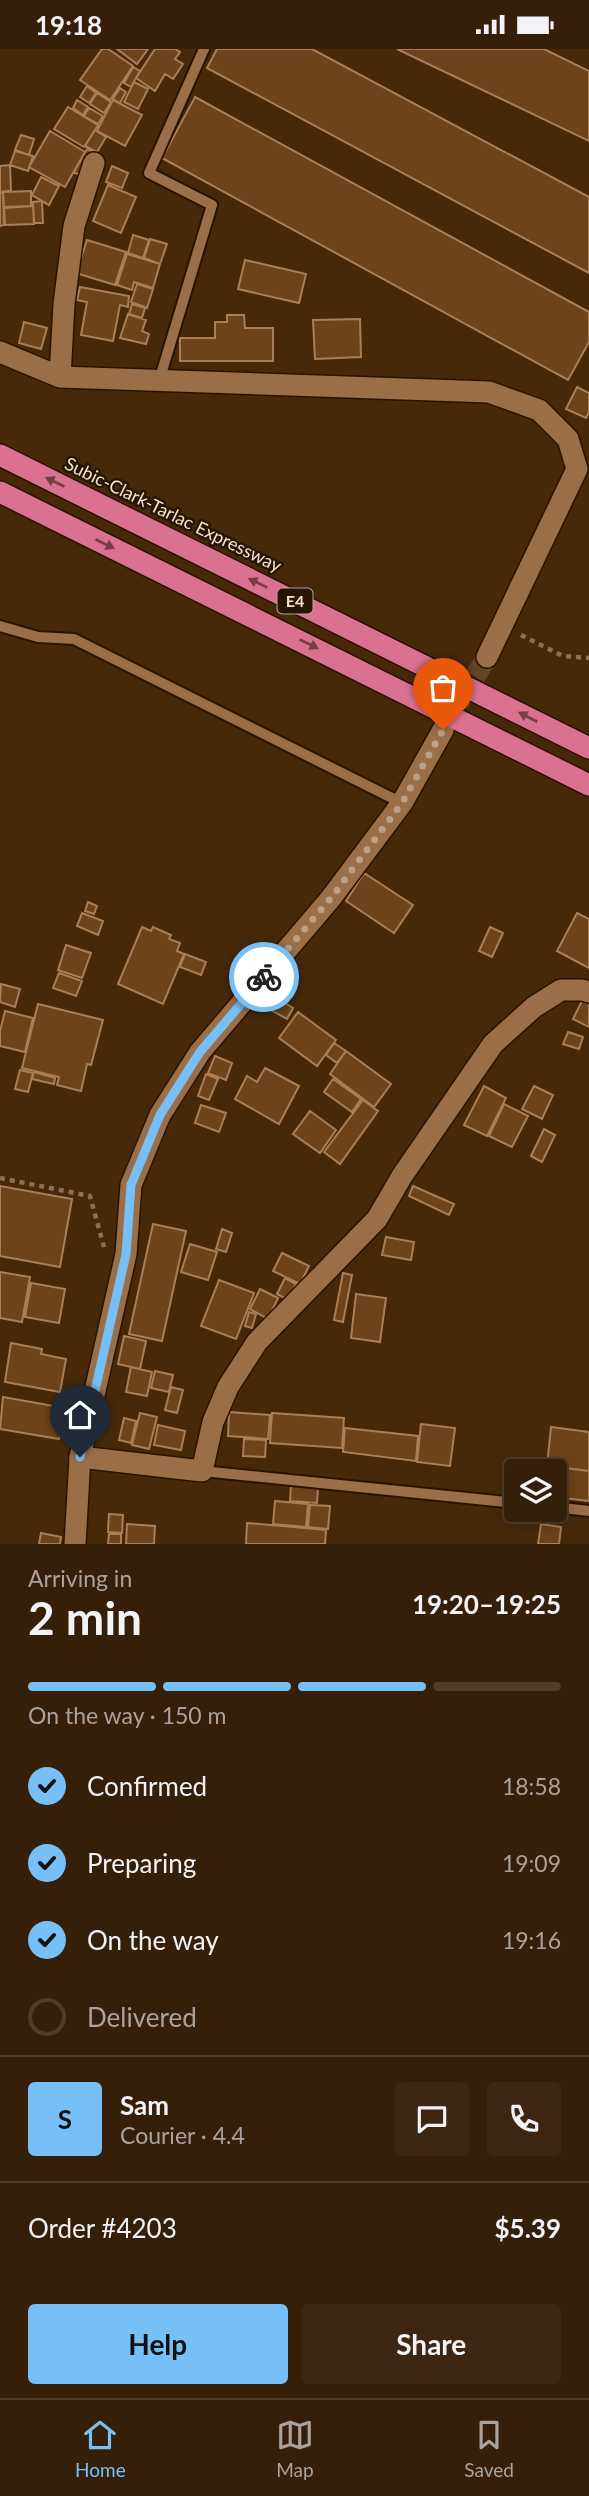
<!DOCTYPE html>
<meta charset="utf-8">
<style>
:root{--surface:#351f08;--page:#3d2712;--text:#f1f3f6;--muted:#aaa29c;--line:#4f3d29;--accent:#76c0f7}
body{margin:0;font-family:Lato,sans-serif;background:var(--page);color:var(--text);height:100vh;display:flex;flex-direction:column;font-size:26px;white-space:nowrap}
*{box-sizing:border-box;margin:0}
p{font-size:23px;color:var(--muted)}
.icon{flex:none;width:38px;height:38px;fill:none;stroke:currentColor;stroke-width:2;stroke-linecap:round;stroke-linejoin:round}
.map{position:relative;height:1495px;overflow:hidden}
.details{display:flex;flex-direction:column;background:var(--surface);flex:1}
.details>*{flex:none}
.fabs{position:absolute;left:504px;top:1410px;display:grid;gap:14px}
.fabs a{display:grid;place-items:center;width:63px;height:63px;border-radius:7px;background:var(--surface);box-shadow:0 4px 18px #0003,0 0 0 2px var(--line);font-size:35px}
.pin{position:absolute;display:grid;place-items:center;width:60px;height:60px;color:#fff;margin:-72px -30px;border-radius:50% 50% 50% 0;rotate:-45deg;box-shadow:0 0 7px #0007}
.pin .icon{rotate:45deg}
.courier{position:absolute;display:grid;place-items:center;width:70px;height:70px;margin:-35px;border:5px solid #76c0f7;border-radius:50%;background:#fff;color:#222;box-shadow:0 2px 9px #0007}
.summary em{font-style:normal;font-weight:700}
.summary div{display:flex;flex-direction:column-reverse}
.summary{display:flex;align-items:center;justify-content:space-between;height:119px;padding:0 28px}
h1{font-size:46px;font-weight:700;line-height:52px}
.bar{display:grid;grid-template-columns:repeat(4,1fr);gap:10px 7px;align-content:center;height:84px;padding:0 28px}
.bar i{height:9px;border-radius:5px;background:var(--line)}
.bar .on{background:var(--accent)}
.bar p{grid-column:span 4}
.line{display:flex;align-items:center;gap:18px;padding:0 28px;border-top:2px solid var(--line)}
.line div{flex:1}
.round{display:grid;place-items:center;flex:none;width:74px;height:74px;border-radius:7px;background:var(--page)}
ol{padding:0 28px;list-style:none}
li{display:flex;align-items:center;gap:21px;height:77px}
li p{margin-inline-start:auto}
li .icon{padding:7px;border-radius:50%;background:var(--accent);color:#111;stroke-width:4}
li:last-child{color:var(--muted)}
li i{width:38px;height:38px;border:4px solid var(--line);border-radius:50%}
.primary-button{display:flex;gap:14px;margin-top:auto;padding:14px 28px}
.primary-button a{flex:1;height:80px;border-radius:7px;background:var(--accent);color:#111;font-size:28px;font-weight:700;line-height:80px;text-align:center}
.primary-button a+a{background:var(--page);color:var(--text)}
.status{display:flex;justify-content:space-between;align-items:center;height:49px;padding:0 35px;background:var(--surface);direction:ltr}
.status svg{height:19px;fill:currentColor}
.menu{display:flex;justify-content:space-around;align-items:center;height:98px;border-top:2px solid var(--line);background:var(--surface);font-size:19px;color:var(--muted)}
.menu a{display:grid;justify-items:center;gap:4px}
.menu .on{color:var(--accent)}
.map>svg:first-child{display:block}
</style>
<div class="status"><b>19:18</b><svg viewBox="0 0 49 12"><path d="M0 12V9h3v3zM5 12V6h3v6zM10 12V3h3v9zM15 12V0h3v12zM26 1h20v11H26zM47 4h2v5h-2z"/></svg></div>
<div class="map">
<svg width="589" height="1495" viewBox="0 0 589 1495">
<rect width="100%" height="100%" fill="#47290a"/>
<path fill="#6c431b" stroke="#aa7e56" stroke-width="2" d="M 102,0 L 108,0 L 133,17 L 110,51 L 80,31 Z
M 117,0 L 148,0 L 137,15 Z
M 155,0 L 175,0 L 180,3 L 175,10 L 183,15 L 173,30 L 165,25 L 155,42 L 136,29 Z
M 217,0 L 312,0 L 589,148 L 589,224 L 207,19 Z
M 397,0 L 544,0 L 589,22 L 589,92 Z
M 133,18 L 140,22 L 131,38 L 124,34 Z
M 134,33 L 148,40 L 138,60 L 124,53 Z
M 87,37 L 96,44 L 89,54 L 80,48 Z
M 120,39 L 126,43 L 120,54 L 113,50 Z
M 97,44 L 111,53 L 104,64 L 90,55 Z
M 195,48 L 589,263 L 589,293 L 568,331 L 162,109 Z
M 77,51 L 88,58 L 83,66 L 73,59 Z
M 113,51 L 142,66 L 125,97 L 97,82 Z
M 68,58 L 98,76 L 84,98 L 54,80 Z
M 89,59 L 103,67 L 98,75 L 84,67 Z
M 95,81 L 106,88 L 97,103 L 85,97 Z
M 50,82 L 85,103 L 65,138 L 29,118 Z
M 21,86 L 34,90 L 29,106 L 15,101 Z
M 87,100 L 96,105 L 83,128 L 74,123 Z
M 15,102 L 33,107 L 28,122 L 10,116 Z
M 10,116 L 11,142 L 0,143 L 0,117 Z
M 112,117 L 128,124 L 122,139 L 106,133 Z
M 41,128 L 59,137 L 49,156 L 32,146 Z
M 108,136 L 136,148 L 121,184 L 93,172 Z
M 31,142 L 31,157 L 4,158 L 3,143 Z
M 0,144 L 3,144 L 4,176 L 0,177 Z
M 42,152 L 43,174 L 34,174 L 33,153 Z
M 33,157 L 34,175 L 5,176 L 4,159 Z
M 133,186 L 149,191 L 143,209 L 128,204 Z
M 150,190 L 167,195 L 160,215 L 144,209 Z
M 87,191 L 126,203 L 115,236 L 76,224 Z
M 127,205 L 160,215 L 153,239 L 134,233 L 132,241 L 117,236 Z
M 245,211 L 306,225 L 299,254 L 238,240 Z
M 137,235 L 153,240 L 147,259 L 131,253 Z
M 80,238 L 129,247 L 128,258 L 120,256 L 113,292 L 81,286 L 87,253 L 77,251 Z
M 132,255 L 145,259 L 142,269 L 129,265 Z
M 128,265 L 146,271 L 142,282 L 149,285 L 146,295 L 120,289 Z
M 227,266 L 244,266 L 245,279 L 273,279 L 273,312 L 180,312 L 180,289 L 215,289 L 215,273 L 227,273 Z
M 360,270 L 361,308 L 315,310 L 313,271 Z
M 24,273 L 47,279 L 41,300 L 19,294 Z
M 577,338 L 589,344 L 589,363 L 586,369 L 566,360 Z
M 364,824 L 413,856 L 394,884 L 346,852 Z
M 88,853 L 97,857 L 94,865 L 85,862 Z
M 82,864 L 103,872 L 98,886 L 77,877 Z
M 577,864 L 589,870 L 589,919 L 557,902 Z
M 142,878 L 151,882 L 153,878 L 171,886 L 169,890 L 180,894 L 177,902 L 184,905 L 163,955 L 118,935 Z
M 490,878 L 503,884 L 492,908 L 479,902 Z
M 66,896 L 91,904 L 82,929 L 58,921 Z
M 185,905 L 206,913 L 201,926 L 180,918 Z
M 59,924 L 82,932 L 76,947 L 53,939 Z
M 1,935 L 20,940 L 15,958 L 0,953 Z
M 584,948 L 589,951 L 589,978 L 573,970 Z
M 277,949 L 293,959 L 287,970 L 271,961 Z
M 38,955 L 103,971 L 91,1016 L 87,1015 L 81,1042 L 57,1036 L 59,1028 L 22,1019 Z
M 5,962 L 33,969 L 25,1003 L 0,997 L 0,982 Z
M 298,963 L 336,991 L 317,1017 L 279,989 Z
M 568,983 L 583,988 L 579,1000 L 563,995 Z
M 334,994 L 346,1002 L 337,1014 L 326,1006 Z
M 346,1002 L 391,1035 L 374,1058 L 330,1025 Z
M 215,1007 L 232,1014 L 226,1031 L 208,1024 Z
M 265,1019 L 299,1037 L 279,1075 L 235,1050 L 247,1027 L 257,1033 Z
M 20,1021 L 33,1024 L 28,1043 L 15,1040 Z
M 34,1023 L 55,1029 L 54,1035 L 32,1030 Z
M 206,1025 L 218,1030 L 209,1051 L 198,1047 Z
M 333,1030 L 361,1050 L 352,1063 L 324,1043 Z
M 484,1037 L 506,1049 L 487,1087 L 464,1076 Z
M 534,1037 L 553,1046 L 542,1070 L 522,1060 Z
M 363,1051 L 378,1062 L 340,1115 L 324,1103 Z
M 504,1055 L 528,1067 L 512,1098 L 489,1087 Z
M 201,1056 L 226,1064 L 219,1083 L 195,1074 Z
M 310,1062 L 336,1081 L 320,1104 L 293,1085 Z
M 544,1080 L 555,1086 L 542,1113 L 531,1107 Z
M 0,1137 L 72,1150 L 60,1218 L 0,1207 Z
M 413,1137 L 454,1155 L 449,1166 L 409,1147 Z
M 153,1175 L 186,1182 L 162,1292 L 129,1285 Z
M 222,1180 L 232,1184 L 226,1203 L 216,1200 Z
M 386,1188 L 414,1193 L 411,1211 L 382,1206 Z
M 190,1195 L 217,1203 L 208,1231 L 181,1223 Z
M 282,1204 L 309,1217 L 300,1235 L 273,1222 Z
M 0,1223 L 30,1228 L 22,1273 L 0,1269 Z
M 343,1224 L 352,1226 L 343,1273 L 334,1271 Z
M 285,1229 L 296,1235 L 288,1251 L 277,1245 Z
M 219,1231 L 254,1244 L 236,1290 L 201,1277 Z
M 31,1234 L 65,1240 L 59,1274 L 25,1268 Z
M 260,1240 L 278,1249 L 268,1270 L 250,1260 Z
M 356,1245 L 386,1249 L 380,1293 L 351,1289 Z
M 249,1263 L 256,1265 L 252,1279 L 245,1277 Z
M 124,1287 L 146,1292 L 140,1320 L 118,1315 Z
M 11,1294 L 42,1300 L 41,1305 L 66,1310 L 60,1343 L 5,1333 Z
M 131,1318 L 152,1323 L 147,1347 L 126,1343 Z
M 155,1322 L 173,1326 L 169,1343 L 151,1339 Z
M 171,1338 L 183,1341 L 177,1364 L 165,1361 Z
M 3,1348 L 65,1359 L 59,1390 L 0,1380 Z
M 229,1363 L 270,1366 L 268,1390 L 228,1387 Z
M 140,1364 L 157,1368 L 149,1400 L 132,1396 Z
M 272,1364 L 344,1369 L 342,1399 L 270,1394 Z
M 124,1369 L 136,1372 L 131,1394 L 119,1391 Z
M 421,1375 L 455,1379 L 450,1417 L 417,1413 Z
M 158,1376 L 185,1382 L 181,1401 L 154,1396 Z
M 551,1378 L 589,1383 L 589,1422 L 547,1417 Z
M 345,1379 L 418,1387 L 416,1412 L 343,1403 Z
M 244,1390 L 266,1391 L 265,1408 L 243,1407 Z
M 558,1418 L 589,1422 L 589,1452 L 555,1448 Z
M 291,1436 L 318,1438 L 317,1454 L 290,1452 Z
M 275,1452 L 308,1455 L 306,1478 L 273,1475 Z
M 310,1456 L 330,1457 L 328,1480 L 308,1478 Z
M 109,1465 L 123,1466 L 122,1484 L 108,1483 Z
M 247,1474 L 326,1481 L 325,1495 L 246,1495 Z
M 127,1475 L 155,1477 L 154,1495 L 126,1495 Z
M 541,1475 L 561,1478 L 559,1495 L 538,1495 Z
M 41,1484 L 61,1488 L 60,1495 L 39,1495 Z
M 109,1485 L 121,1485 L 121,1495 L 108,1495 Z"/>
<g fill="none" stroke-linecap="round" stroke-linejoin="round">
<path stroke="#624527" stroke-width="21" stroke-dasharray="21 10" stroke-linecap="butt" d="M 443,681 L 487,608"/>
<g stroke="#281301" stroke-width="14">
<path id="service" d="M 159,332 L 212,156 L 149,124 L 204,0
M 0,577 L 38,588 L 74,590 L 402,754
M 202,1422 L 516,1454
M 555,1458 L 589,1462"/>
</g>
<g stroke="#281301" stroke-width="24">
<path id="minor" d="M 60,328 L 64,255 L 74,177 L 94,114
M 80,1408 L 202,1422 L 213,1373 L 228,1338 L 257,1293 L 377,1170 L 402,1127 L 493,995 L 534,958 L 561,941 L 582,941 L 589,943"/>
</g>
<g stroke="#281301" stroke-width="24">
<path id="tertiary" d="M 0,303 L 60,328 L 489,343 L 539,361 L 568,390 L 577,420 L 487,608
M 75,1495 L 80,1408 L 126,1205 L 131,1136 L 160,1066 L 200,1003 L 331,849 L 402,754 L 443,681"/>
</g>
<g stroke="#281301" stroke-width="24">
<path id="motorway" d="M 0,406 L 589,699
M 0,443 L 589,736"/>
</g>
<path stroke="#8d7156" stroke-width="4.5" stroke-dasharray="5 5" stroke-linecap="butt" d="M 521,586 L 563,607 L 589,609
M 0,1129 L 90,1147 L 104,1198"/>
<use href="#service" stroke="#9a6e47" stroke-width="10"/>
<use href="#minor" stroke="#9a6e47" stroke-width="21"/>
<use href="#tertiary" stroke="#9a6e47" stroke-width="21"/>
<use href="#motorway" stroke="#db7191" stroke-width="21"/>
</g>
<defs><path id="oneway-solid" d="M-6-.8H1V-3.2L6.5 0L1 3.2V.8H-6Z" transform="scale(1.75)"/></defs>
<g fill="#773e44">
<use href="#oneway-solid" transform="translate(55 433) rotate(-154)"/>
<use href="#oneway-solid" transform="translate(105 495) rotate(26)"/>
<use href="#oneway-solid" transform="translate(258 534) rotate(-154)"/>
<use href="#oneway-solid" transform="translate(309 595) rotate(26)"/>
<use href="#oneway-solid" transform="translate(528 668) rotate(-153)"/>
</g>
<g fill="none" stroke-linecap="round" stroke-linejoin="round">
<path stroke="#bba189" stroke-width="7" stroke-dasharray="0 12.6" d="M 264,928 L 331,849 L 402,754 L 443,681"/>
<path stroke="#76c0f7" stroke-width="9" d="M 80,1408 L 126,1205 L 131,1136 L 160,1066 L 200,1003 L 264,928"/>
</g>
<g text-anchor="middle" stroke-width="5" stroke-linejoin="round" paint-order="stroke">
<rect fill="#261505" stroke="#baa491" stroke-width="2" x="277.5" y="539.5" width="35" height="25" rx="5"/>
<g font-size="16" font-weight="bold" fill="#fae2cd">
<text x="295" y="558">E4</text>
</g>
<g font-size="18" fill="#fae2cd" stroke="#261505">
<text transform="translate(173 466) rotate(26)" y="6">Subic-Clark-Tarlac Expressway</text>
</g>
</g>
</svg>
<div class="fabs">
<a><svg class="icon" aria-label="layers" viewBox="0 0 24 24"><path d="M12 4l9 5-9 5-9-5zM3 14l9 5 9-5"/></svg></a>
</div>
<div class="pin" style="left:443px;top:681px;background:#ea580c"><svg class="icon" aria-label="bag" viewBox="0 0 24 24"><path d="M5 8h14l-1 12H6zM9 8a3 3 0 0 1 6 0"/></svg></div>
<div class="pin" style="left:80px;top:1408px;background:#1f2937"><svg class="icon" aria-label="home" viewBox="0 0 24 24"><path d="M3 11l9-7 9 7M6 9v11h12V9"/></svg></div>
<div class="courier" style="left:264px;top:928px"><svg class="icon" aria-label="bike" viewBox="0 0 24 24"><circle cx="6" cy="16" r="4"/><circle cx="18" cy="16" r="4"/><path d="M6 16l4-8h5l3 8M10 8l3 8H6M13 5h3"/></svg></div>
</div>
<section class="details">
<div class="summary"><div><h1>2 min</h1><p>Arriving in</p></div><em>19:20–19:25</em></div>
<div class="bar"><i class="on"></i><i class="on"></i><i class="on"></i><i></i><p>On the way · 150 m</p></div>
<ol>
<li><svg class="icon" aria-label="check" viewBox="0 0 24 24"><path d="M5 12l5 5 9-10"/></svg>Confirmed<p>18:58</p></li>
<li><svg class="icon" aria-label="check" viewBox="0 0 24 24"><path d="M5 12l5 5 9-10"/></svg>Preparing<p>19:09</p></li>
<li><svg class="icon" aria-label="check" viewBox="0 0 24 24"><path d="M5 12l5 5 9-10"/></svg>On the way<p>19:16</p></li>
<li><i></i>Delivered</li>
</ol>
<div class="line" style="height:126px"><b class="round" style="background:var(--accent);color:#111">S</b><div><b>Sam</b><p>Courier · 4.4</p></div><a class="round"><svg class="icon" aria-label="chat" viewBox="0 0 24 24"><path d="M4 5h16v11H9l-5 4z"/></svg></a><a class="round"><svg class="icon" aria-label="phone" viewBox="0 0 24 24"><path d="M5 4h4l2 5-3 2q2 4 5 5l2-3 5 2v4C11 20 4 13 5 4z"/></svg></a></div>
<div class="line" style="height:91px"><div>Order #4203</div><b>$5.39</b></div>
<div class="primary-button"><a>Help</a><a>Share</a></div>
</section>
<nav class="menu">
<a class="on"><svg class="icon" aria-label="home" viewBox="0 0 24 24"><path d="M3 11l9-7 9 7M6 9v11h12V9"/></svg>Home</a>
<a><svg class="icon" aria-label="map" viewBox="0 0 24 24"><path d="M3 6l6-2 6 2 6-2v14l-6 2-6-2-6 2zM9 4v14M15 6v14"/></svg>Map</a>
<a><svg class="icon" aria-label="saved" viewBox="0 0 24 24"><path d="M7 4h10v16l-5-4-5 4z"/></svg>Saved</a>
</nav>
